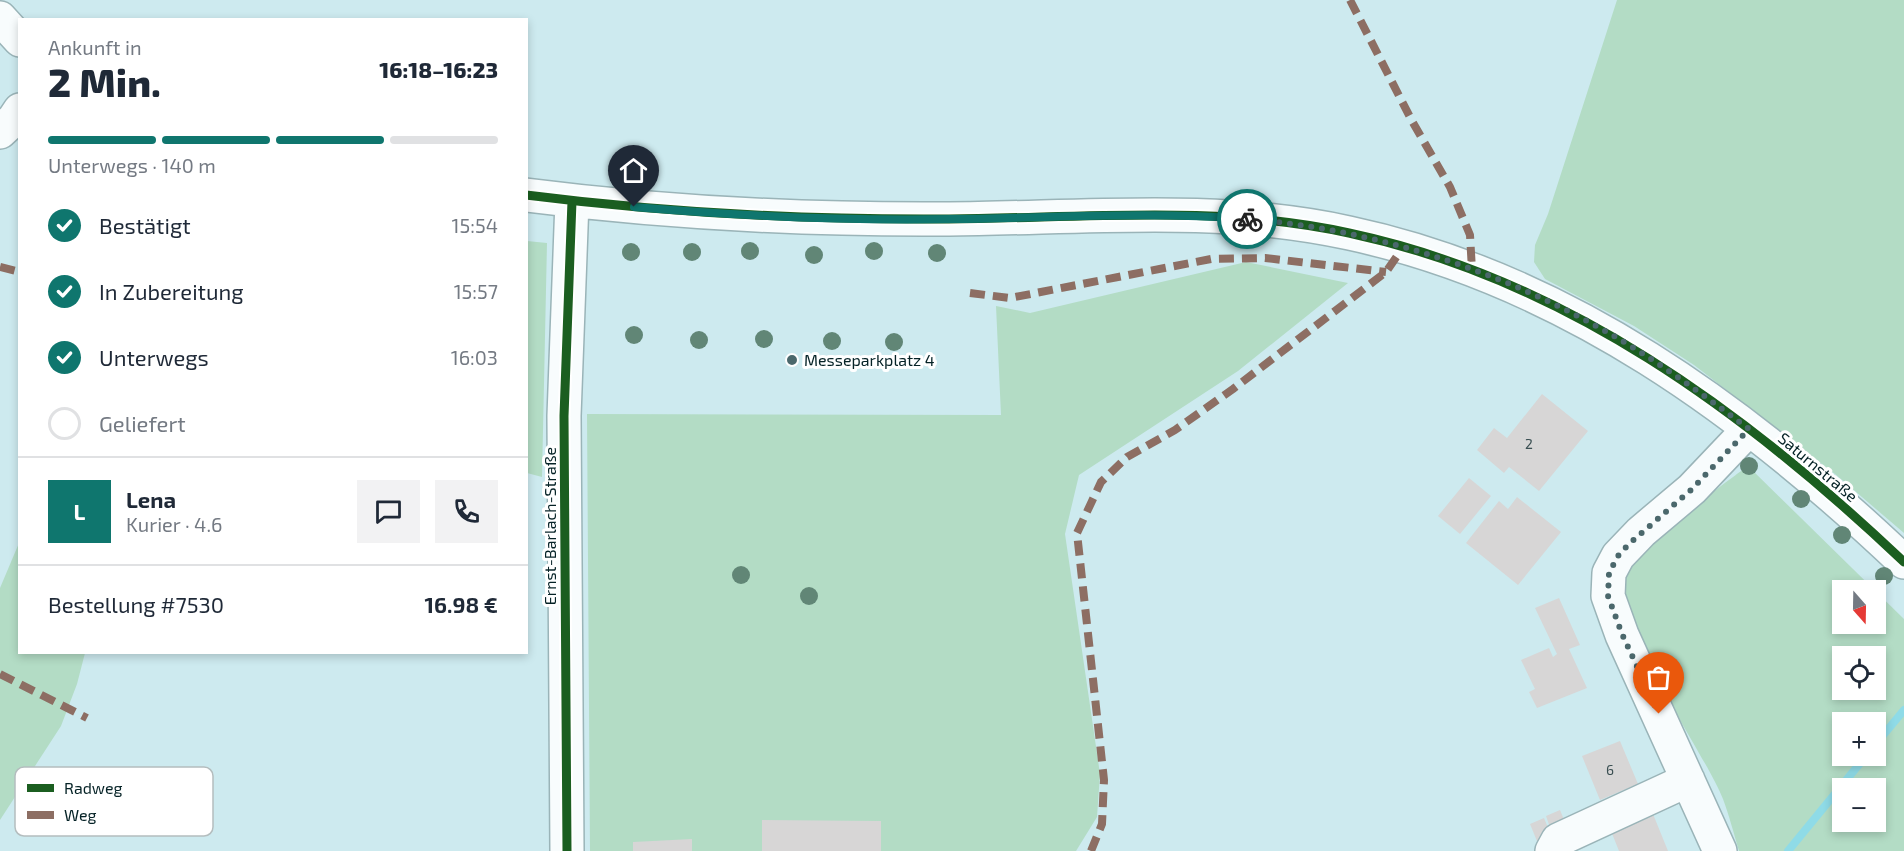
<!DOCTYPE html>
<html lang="de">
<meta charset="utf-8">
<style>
:root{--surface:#fff;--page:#f2f2f3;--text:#1f2937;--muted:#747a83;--line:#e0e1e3;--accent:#0f766e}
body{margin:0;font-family:"Exo 2",sans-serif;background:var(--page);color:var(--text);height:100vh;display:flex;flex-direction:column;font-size:22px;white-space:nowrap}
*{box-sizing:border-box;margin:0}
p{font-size:20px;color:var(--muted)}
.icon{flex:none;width:33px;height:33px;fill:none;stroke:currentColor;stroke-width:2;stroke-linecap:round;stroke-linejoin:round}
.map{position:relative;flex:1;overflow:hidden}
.details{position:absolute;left:18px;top:18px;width:510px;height:636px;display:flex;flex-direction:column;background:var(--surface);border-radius:0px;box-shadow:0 3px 9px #0003}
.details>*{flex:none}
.needle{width:39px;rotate:160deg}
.controls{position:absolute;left:1832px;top:580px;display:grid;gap:12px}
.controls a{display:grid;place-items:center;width:54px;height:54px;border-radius:0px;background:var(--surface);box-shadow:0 3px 9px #0003;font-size:30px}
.pin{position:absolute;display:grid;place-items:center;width:51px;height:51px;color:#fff;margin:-62px -26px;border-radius:50% 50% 50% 0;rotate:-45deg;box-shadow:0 0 6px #0007}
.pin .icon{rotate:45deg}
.courier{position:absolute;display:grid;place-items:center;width:60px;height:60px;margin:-30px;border:4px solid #0f766e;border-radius:50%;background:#fff;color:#222;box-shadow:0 2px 8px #0007}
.headline em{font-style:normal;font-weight:800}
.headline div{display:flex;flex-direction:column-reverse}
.headline{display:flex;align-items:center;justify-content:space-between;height:102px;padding:0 30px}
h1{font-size:39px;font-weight:800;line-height:45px}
.bar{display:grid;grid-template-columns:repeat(4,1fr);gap:9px 6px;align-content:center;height:72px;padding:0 30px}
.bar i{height:8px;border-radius:4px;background:var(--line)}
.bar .current{background:var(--accent)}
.bar p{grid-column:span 4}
.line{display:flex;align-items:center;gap:15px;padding:0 30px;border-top:2px solid var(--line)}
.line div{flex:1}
.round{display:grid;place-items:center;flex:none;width:63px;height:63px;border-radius:0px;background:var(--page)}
ol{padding:0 30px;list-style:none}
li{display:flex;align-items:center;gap:18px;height:66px}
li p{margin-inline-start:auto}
li .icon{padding:6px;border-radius:50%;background:var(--accent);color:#fff;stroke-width:4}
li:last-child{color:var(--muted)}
li i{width:33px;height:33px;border:3px solid var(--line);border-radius:50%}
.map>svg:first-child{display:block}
</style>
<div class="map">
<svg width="1904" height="851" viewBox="0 0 1904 851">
<rect width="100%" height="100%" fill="#cdeaef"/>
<path fill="#b3dcc5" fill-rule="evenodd" d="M 1617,0 L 1904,0 L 1904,533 L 1835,474 L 1694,365 L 1634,326 L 1545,279 L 1534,262 L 1535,245 L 1548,214 Z
M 527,241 L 547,243 L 542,477 L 527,473 Z
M 1246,262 L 1348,283 L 1238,371 L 1079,475 L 1065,534 L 1100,774 L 1097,817 L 1076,851 L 590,851 L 587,414 L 1001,415 L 996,306 L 1030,313 Z
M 1748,466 L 1904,619 L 1904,851 L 1739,851 C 1734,834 1729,815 1723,799 C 1703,749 1611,624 1626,575 C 1633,552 1724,483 1748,466 ZM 1842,591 L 1875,591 L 1875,624 L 1842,624 ZM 1842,657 L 1875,657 L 1875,690 L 1842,690 ZM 1842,723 L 1875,723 L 1875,756 L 1842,756 ZM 1842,789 L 1875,789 L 1875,822 L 1842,822 Z
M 19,543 L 20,652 L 85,653 L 77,684 L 61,726 L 0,820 L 0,588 Z"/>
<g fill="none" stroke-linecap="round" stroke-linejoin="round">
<path stroke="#8fdbe7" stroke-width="8" d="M 1875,745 L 1904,710
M 1788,851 L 1866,756"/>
</g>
<path fill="#d7d6d6" d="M 1542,394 L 1588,431 L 1539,491 L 1509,467 L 1504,473 L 1477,450 L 1494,428 L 1507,438 Z
M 1469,478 L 1491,496 L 1460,534 L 1438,516 Z
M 1517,497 L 1561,532 L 1518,585 L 1466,543 L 1499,501 L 1508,509 Z
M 1559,598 L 1580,645 L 1569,649 L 1587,688 L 1537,708 L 1529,692 L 1535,689 L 1521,660 L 1549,648 L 1553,657 L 1557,654 L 1535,608 Z
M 1620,741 L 1638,784 L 1600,800 L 1582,756 Z
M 1560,810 L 1567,827 L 1552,833 L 1546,816 Z
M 1653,814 L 1668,851 L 1619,851 L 1611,831 Z
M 1544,818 L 1553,840 L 1539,846 L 1530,824 Z
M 762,820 L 881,821 L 881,851 L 762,851 Z
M 692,839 L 692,851 L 633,851 L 633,842 Z"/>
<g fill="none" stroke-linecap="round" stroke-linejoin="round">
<g stroke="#9ab4b8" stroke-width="36">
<path id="minor" d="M 0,18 L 20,40
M 0,132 L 14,119 L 20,110
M 526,195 C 667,213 808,220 949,219 C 1082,218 1218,204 1349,233 C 1565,279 1746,412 1904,562
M 567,851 L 564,416 L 572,201
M 1552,851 L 1558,840 L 1688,780
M 1720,851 L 1622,635 L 1608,596 L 1609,573 L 1618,556 L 1641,532 L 1692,489 L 1749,429"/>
</g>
<use href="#minor" stroke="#f8fcfd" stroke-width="33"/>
<path stroke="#8d6e63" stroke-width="8" stroke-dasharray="15 8" stroke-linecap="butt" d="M 1350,0 L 1412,121 L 1450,187 L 1470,235 L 1472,270
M 0,267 L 20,272
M 970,293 L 1010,298 L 1211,259 L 1265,258 L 1386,272
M 0,674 L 87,718
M 1091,851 L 1102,824 L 1104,780 L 1077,533 L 1101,482 L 1127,457 L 1175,430 L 1233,389 L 1386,272 L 1404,246"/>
<g stroke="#fff" stroke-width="13">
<path id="cycleway" d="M 526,195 C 667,213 808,220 949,219 C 1082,218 1218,204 1349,233 C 1565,279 1746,412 1904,562
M 567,851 L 564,416 L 572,201"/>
</g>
<use href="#cycleway" stroke="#1b5e20" stroke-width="9"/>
</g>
<g fill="#618676">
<circle cx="750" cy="251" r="9"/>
<circle cx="874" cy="251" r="9"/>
<circle cx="631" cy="252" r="9"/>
<circle cx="692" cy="252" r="9"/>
<circle cx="937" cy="253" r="9"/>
<circle cx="814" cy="255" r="9"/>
<circle cx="634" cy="335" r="9"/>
<circle cx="764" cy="339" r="9"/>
<circle cx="699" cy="340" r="9"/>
<circle cx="832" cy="341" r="9"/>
<circle cx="894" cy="342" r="9"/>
<circle cx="1749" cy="466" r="9"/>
<circle cx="1801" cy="499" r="9"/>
<circle cx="1842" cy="535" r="9"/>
<circle cx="741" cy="575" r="9"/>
<circle cx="1884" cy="576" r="9"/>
<circle cx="809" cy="596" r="9"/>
</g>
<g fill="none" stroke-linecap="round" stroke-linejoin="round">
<path stroke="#4b686c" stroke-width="6" stroke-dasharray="0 10.8" d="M 1247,219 C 1382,230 1514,275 1629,345 C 1671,371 1710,400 1749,429 L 1692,489 L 1629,544 L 1618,556 L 1609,573 L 1608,596 L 1622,634 L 1659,714"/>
<path stroke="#0f766e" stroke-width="8" d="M 634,207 C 740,216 846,221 952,219 C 1050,218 1149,211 1247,219"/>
</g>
<circle fill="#4b686c" stroke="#fff" stroke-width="2" cx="792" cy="360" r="6"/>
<g text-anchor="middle" stroke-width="6" stroke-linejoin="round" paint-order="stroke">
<g font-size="14" fill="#3a4f52">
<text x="1529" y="449">2</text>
<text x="1610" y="775">6</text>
</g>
<g font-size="16" fill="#052226" stroke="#fff" text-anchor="start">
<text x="804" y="366">Messeparkplatz 4</text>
</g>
<g font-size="16" fill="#052226" stroke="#fff">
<text transform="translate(1818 467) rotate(40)" y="6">Saturnstraße</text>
<text transform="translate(550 526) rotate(-90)" y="6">Ernst-Barlach-Straße</text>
</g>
</g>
<rect x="15" y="767" width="198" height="69" rx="9" fill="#fff" stroke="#b4bdbe" stroke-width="1.5"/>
<rect x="27" y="784" width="27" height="8" fill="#1b5e20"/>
<rect x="27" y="811" width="27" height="8" fill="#8d6e63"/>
<g font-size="16" fill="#052226">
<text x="64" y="794">Radweg</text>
<text x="64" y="821">Weg</text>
</g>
</svg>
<div class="controls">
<a><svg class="needle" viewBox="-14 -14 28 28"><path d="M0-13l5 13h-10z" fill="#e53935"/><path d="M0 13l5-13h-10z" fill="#747a83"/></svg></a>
<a><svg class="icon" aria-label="locate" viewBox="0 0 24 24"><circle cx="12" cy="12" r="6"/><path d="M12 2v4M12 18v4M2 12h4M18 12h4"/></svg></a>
<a>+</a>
<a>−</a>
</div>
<div class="pin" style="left:1659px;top:714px;background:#ea580c"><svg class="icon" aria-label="bag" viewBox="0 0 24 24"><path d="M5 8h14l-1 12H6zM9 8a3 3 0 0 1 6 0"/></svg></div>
<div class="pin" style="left:634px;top:207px;background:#1f2937"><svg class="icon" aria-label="home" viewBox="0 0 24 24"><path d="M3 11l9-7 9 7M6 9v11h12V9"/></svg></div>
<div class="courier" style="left:1247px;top:219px"><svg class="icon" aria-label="bike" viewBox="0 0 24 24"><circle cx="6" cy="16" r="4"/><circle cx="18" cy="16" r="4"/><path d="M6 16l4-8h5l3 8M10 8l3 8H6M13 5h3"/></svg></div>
<section class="details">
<div class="headline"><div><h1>2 Min.</h1><p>Ankunft in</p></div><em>16:18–16:23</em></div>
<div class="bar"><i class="current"></i><i class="current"></i><i class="current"></i><i></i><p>Unterwegs · 140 m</p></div>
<ol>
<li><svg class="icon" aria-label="check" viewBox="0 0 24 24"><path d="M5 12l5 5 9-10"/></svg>Bestätigt<p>15:54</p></li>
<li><svg class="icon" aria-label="check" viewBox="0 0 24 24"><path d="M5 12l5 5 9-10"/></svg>In Zubereitung<p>15:57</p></li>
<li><svg class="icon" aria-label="check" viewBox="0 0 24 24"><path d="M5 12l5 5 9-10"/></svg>Unterwegs<p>16:03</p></li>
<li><i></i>Geliefert</li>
</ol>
<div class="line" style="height:108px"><b class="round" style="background:var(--accent);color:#fff">L</b><div><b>Lena</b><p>Kurier · 4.6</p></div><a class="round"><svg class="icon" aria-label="chat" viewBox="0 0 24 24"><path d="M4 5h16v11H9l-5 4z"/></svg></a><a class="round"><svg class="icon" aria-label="phone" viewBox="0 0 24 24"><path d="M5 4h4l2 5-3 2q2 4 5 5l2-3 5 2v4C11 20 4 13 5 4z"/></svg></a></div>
<div class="line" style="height:78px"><div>Bestellung #7530</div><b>16.98 €</b></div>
</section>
</div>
